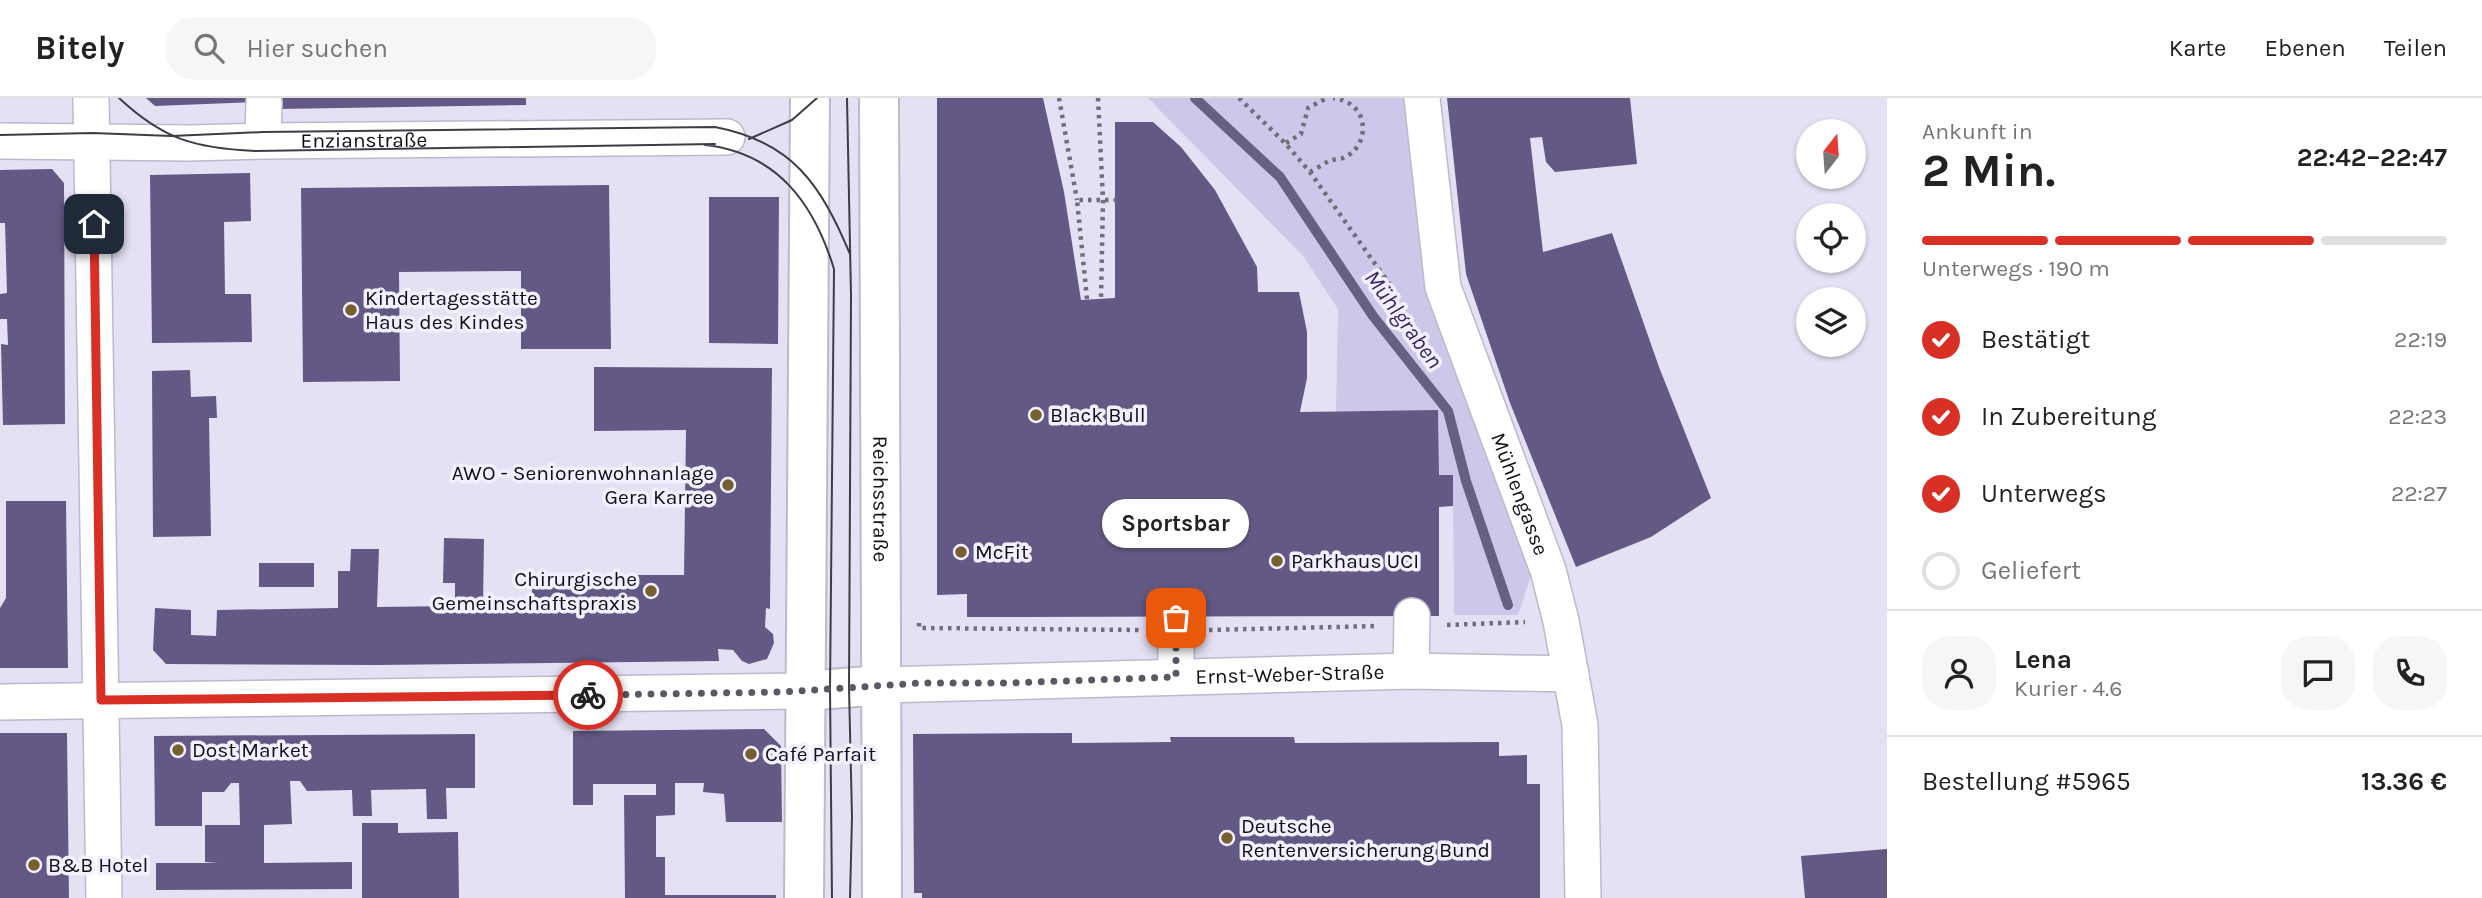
<!DOCTYPE html>
<html lang="de">
<meta charset="utf-8">
<style>
:root{--surface:#fff;--page:#f6f6f6;--text:#222;--muted:#767676;--line:#e0e0e0;--accent:#d93025}
body{margin:0;font-family:Karla,sans-serif;background:var(--page);color:var(--text);height:100vh;display:flex;flex-direction:column;font-size:26px;white-space:nowrap}
*{box-sizing:border-box;margin:0}
p{font-size:23px;color:var(--muted)}
.icon{flex:none;width:38px;height:38px;fill:none;stroke:currentColor;stroke-width:2;stroke-linecap:round;stroke-linejoin:round}
.map{position:relative;flex:1;overflow:hidden}
.sheet{display:flex;flex-direction:column;background:var(--surface);width:595px}
.sheet>*{flex:none}
.needle{width:46px;rotate:17deg}
.fabs{position:absolute;left:1796px;top:21px;display:grid;gap:14px}
.fabs a{display:grid;place-items:center;width:70px;height:70px;border-radius:50%;background:var(--surface);box-shadow:0 2px 5px #0004;font-size:35px}
.pin{position:absolute;display:grid;place-items:center;width:60px;height:60px;color:#fff;margin:-30px;border-radius:14px;box-shadow:0 4px 10px #0006}
.courier{position:absolute;display:grid;place-items:center;width:70px;height:70px;margin:-35px;border:5px solid #d93025;border-radius:50%;background:#fff;color:#222;box-shadow:0 2px 9px #0007}
.bubble{position:absolute;height:49px;border-radius:24px;background:var(--surface);box-shadow:0 2px 5px #0004;font-size:23px;font-weight:700;line-height:49px;text-align:center}
.overview em{font-style:normal;font-weight:700}
.overview div{display:flex;flex-direction:column-reverse}
.overview{display:flex;align-items:center;justify-content:space-between;height:119px;padding:0 35px}
h1{font-size:46px;font-weight:700;line-height:52px}
.bar{display:grid;grid-template-columns:repeat(4,1fr);gap:10px 7px;align-content:center;height:84px;padding:0 35px}
.bar i{height:9px;border-radius:5px;background:var(--line)}
.bar .on{background:var(--accent)}
.bar p{grid-column:span 4}
.line{display:flex;align-items:center;gap:18px;padding:0 35px;border-top:2px solid var(--line)}
.line div{flex:1}
.round{display:grid;place-items:center;flex:none;width:74px;height:74px;border-radius:28px;background:var(--page)}
ol{padding:0 35px;list-style:none}
li{display:flex;align-items:center;gap:21px;height:77px}
li p{margin-inline-start:auto}
li .icon{padding:7px;border-radius:50%;background:var(--accent);color:#fff;stroke-width:4}
li:last-child{color:var(--muted)}
li i{width:38px;height:38px;border:4px solid var(--line);border-radius:50%}
header{display:flex;align-items:center;gap:42px;box-sizing:border-box;height:98px;padding:0 35px;background:var(--surface);border-bottom:2px solid var(--line)}
header strong{font-size:33px}
nav{display:flex;gap:38px;margin-inline-start:auto;font-size:24px}
.search{width:490px;height:63px;background:var(--page);display:flex;align-items:center;gap:18px;box-sizing:border-box;padding:0 24px;border-radius:28px;color:var(--muted);font-size:26px}
main{display:flex;flex:1;min-height:0}
.map>svg:first-child{display:block}
</style>
<header>
<strong>Bitely</strong>
<div class="search"><svg class="icon" aria-label="search" viewBox="0 0 24 24"><circle cx="10" cy="10" r="6"/><path d="M15 15l6 6"/></svg>Hier suchen</div>
<nav><a>Karte</a><a>Ebenen</a><a>Teilen</a></nav>
</header>
<main>
<div class="map">
<svg width="1887" height="800" viewBox="0 0 1887 800">
<rect width="100%" height="100%" fill="#e5e1f4"/>
<path fill="#cec7e9" d="M 1148,0 L 1410,0 L 1430,179 L 1531,478 L 1518,517 L 1454,517 L 1453,378 L 1439,377 L 1438,313 L 1336,313 L 1338,211 L 1303,158 Z"/>
<g fill="none" stroke-linecap="round" stroke-linejoin="round">
<path stroke="#686082" stroke-width="10" d="M 1195,0 L 1280,79 L 1373,218 L 1448,313 L 1466,383 L 1508,507"/>
</g>
<path fill="#635984" d="M 146,0 L 526,0 L 526,7 L 278,11 L 258,4 L 155,8 Z
M 937,0 L 1043,0 L 1064,94 L 1081,202 L 1115,200 L 1115,24 L 1153,24 L 1181,49 L 1215,92 L 1257,169 L 1258,194 L 1299,194 L 1307,234 L 1307,280 L 1300,314 L 1438,312 L 1439,377 L 1453,377 L 1453,408 L 1439,409 L 1439,518 L 967,519 L 967,496 L 937,497 Z
M 1447,0 L 1630,0 L 1637,66 L 1555,74 L 1546,64 L 1542,39 L 1530,40 L 1543,154 L 1612,135 L 1659,269 L 1711,400 L 1651,439 L 1576,469 L 1510,305 L 1466,176 Z
M 52,71 L 64,85 L 65,326 L 3,327 L 1,246 L 8,247 L 7,221 L 0,221 L 0,196 L 7,195 L 5,125 L 0,125 L 0,72 Z
M 250,75 L 251,123 L 224,124 L 225,196 L 251,196 L 252,244 L 152,245 L 150,77 Z
M 609,87 L 611,251 L 521,251 L 521,173 L 399,174 L 400,283 L 303,284 L 301,90 Z
M 709,99 L 779,99 L 778,246 L 709,245 Z
M 594,269 L 772,270 L 770,511 L 766,510 L 765,529 L 773,536 L 774,545 L 767,561 L 749,566 L 742,563 L 733,552 L 718,551 L 719,563 L 377,567 L 166,566 L 153,552 L 155,510 L 191,512 L 191,537 L 216,538 L 217,512 L 338,510 L 338,473 L 350,473 L 351,451 L 379,451 L 377,509 L 455,508 L 455,485 L 443,485 L 444,440 L 484,441 L 483,508 L 532,509 L 532,477 L 684,477 L 686,332 L 594,333 Z
M 190,272 L 191,299 L 216,298 L 217,320 L 209,320 L 211,438 L 153,439 L 152,273 Z
M 6,403 L 66,403 L 68,570 L 0,570 L 0,510 L 6,500 Z
M 259,465 L 314,465 L 314,489 L 259,489 Z
M 764,631 L 781,648 L 782,724 L 726,724 L 724,696 L 703,694 L 704,685 L 675,685 L 675,717 L 656,718 L 656,759 L 665,759 L 665,797 L 776,797 L 776,800 L 625,800 L 624,697 L 656,697 L 656,686 L 593,686 L 593,707 L 573,707 L 573,633 Z
M 0,635 L 67,635 L 69,800 L 0,800 Z
M 1072,635 L 1072,645 L 1171,644 L 1170,639 L 1294,639 L 1295,645 L 1499,644 L 1499,658 L 1527,657 L 1527,686 L 1540,686 L 1540,800 L 922,800 L 922,795 L 914,795 L 913,636 Z
M 475,636 L 475,690 L 446,690 L 447,721 L 427,721 L 426,691 L 371,692 L 372,718 L 353,718 L 352,692 L 307,693 L 300,683 L 290,683 L 292,726 L 264,727 L 264,765 L 352,764 L 352,791 L 156,792 L 156,765 L 218,765 L 205,764 L 205,727 L 240,727 L 239,685 L 231,685 L 224,694 L 202,694 L 202,728 L 155,728 L 154,638 Z
M 362,725 L 398,725 L 398,735 L 458,734 L 459,800 L 362,800 Z
M 1887,751 L 1887,800 L 1805,800 L 1801,758 Z"/>
<g fill="none" stroke-linecap="round" stroke-linejoin="round">
<g stroke="#bcb9cb" stroke-width="38">
<g id="minor">
<path d="M 91,0 L 104,800"/>
<path id="s1" d="M 1422,0 L 1443,189 L 1548,472 L 1561,523 L 1580,627 L 1583,800"/>
<path id="s2" d="M 0,43 L 190,45 L 263,43 L 727,39"/>
<path d="M 263,43 L 264,4"/>
<path d="M 1411,573 L 1412,518"/>
<path d="M 1176,579 L 1176,520"/>
<path id="s3" d="M 882,587 L 1411,573 L 1571,576"/>
<path d="M 0,604 L 804,593"/>
</g>
</g>
<g stroke="#bcb9cb" stroke-width="42">
<g id="major">
<path id="s4" d="M 879,0 L 882,800"/>
<path d="M 804,593 L 882,587"/>
<path d="M 804,800 L 810,0"/>
</g>
</g>
<path stroke="#716e7a" stroke-width="4.5" stroke-dasharray="3.5 5" stroke-linecap="butt" d="M 1059,0 L 1077,102
M 1098,0 L 1103,102 L 1101,201
M 1239,0 L 1285,45 L 1310,74 L 1390,187
M 1286,45 L 1301,36 L 1308,10 L 1327,0
M 1310,74 C 1316,71 1323,66 1329,63 C 1334,61 1340,62 1345,59 C 1361,52 1367,32 1360,17 C 1355,7 1344,1 1333,0
M 1087,201 L 1077,102 L 1116,102
M 919,525 L 919,530 L 1141,532
M 1447,527 L 1525,524
M 1209,532 L 1379,528"/>
<use href="#minor" stroke="#fff" stroke-width="35"/>
<use href="#major" stroke="#fff" stroke-width="38"/>
<path stroke="#3f3c46" stroke-width="2" d="M 119,0 C 164,42 195,50 255,53 L 715,46
M 847,0 L 851,197 L 849,590 L 852,719 L 850,800
M 0,37 L 93,35 L 172,38 L 263,34 L 715,29 C 793,44 821,87 850,156
M 749,41 L 792,22 L 817,0
M 705,47 C 778,55 814,106 834,171 L 830,591 L 832,800"/>
</g>
<g fill="none" stroke-linecap="round" stroke-linejoin="round">
<path stroke="#5b5864" stroke-width="7" stroke-dasharray="0 12.6" d="M 588,597 L 782,594 L 921,585 L 1008,585 L 1176,579 L 1176,520"/>
<path stroke="#d93025" stroke-width="9" d="M 94,126 L 101,602 L 588,597"/>
</g>
<g fill="#776030" stroke="#f2effe" stroke-width="2.5">
<circle cx="351" cy="212" r="7"/>
<circle cx="1036" cy="317" r="7"/>
<circle cx="728" cy="387" r="7"/>
<circle cx="961" cy="454" r="7"/>
<circle cx="1277" cy="463" r="7"/>
<circle cx="651" cy="493" r="7"/>
<circle cx="178" cy="652" r="7"/>
<circle cx="751" cy="656" r="7"/>
<circle cx="1227" cy="740" r="7"/>
<circle cx="34" cy="767" r="7"/>
</g>
<g text-anchor="middle" stroke-width="7" stroke-linejoin="round" paint-order="stroke">
<g font-size="21" fill="#110f16" stroke="#f2effe">
<text dy="7" stroke="none"><textPath href="#s2" startOffset="364">Enzianstraße</textPath></text>
<text dy="7" stroke="none"><textPath href="#s1" startOffset="411">Mühlengasse</textPath></text>
<text dy="7" stroke="none"><textPath href="#s4" startOffset="401">Reichsstraße</textPath></text>
<text dy="7" stroke="none"><textPath href="#s3" startOffset="408">Ernst-Weber-Straße</textPath></text>
</g>
<g font-size="21" fill="#110f16" stroke="#f2effe" text-anchor="start">
<text x="365" y="207">Kindertagesstätte<tspan x="365" dy="24">Haus des Kindes</tspan></text>
<text x="1050" y="324">Black Bull</text>
<text x="714" y="382" text-anchor="end">AWO - Seniorenwohnanlage<tspan x="714" dy="24">Gera Karree</tspan></text>
<text x="975" y="461">McFit</text>
<text x="1291" y="470">Parkhaus UCI</text>
<text x="637" y="488" text-anchor="end">Chirurgische<tspan x="637" dy="24">Gemeinschaftspraxis</tspan></text>
<text x="192" y="659">Dost Market</text>
<text x="765" y="663">Café Parfait</text>
<text x="1241" y="735">Deutsche<tspan x="1241" dy="24">Rentenversicherung Bund</tspan></text>
<text x="48" y="774">B&amp;B Hotel</text>
</g>
<g font-size="23" font-style="italic" fill="#3a2862" stroke="#f2effe">
<text transform="translate(1404 221) rotate(54)" y="8">Mühlgraben</text>
</g>
</g>
</svg>
<div class="fabs">
<a><svg class="needle" viewBox="-14 -14 28 28"><path d="M0-13l5 13h-10z" fill="#e53935"/><path d="M0 13l5-13h-10z" fill="#767676"/></svg></a>
<a><svg class="icon" aria-label="locate" viewBox="0 0 24 24"><circle cx="12" cy="12" r="6"/><path d="M12 2v4M12 18v4M2 12h4M18 12h4"/></svg></a>
<a><svg class="icon" aria-label="layers" viewBox="0 0 24 24"><path d="M12 4l9 5-9 5-9-5zM3 14l9 5 9-5"/></svg></a>
</div>
<div class="pin" style="left:1176px;top:520px;background:#ea580c"><svg class="icon" aria-label="bag" viewBox="0 0 24 24"><path d="M5 8h14l-1 12H6zM9 8a3 3 0 0 1 6 0"/></svg></div>
<div class="pin" style="left:94px;top:126px;background:#1f2937"><svg class="icon" aria-label="home" viewBox="0 0 24 24"><path d="M3 11l9-7 9 7M6 9v11h12V9"/></svg></div>
<div class="courier" style="left:588px;top:597px"><svg class="icon" aria-label="bike" viewBox="0 0 24 24"><circle cx="6" cy="16" r="4"/><circle cx="18" cy="16" r="4"/><path d="M6 16l4-8h5l3 8M10 8l3 8H6M13 5h3"/></svg></div>
<div class="bubble" style="left:1102px;top:401px;width:147px">Sportsbar</div>
</div>
<section class="sheet">
<div class="overview"><div><h1>2 Min.</h1><p>Ankunft in</p></div><em>22:42–22:47</em></div>
<div class="bar"><i class="on"></i><i class="on"></i><i class="on"></i><i></i><p>Unterwegs · 190 m</p></div>
<ol>
<li><svg class="icon" aria-label="check" viewBox="0 0 24 24"><path d="M5 12l5 5 9-10"/></svg>Bestätigt<p>22:19</p></li>
<li><svg class="icon" aria-label="check" viewBox="0 0 24 24"><path d="M5 12l5 5 9-10"/></svg>In Zubereitung<p>22:23</p></li>
<li><svg class="icon" aria-label="check" viewBox="0 0 24 24"><path d="M5 12l5 5 9-10"/></svg>Unterwegs<p>22:27</p></li>
<li><i></i>Geliefert</li>
</ol>
<div class="line" style="height:126px"><a class="round"><svg class="icon" aria-label="person" viewBox="0 0 24 24"><circle cx="12" cy="8" r="4"/><path d="M4 21q1-7 8-7t8 7"/></svg></a><div><b>Lena</b><p>Kurier · 4.6</p></div><a class="round"><svg class="icon" aria-label="chat" viewBox="0 0 24 24"><path d="M4 5h16v11H9l-5 4z"/></svg></a><a class="round"><svg class="icon" aria-label="phone" viewBox="0 0 24 24"><path d="M5 4h4l2 5-3 2q2 4 5 5l2-3 5 2v4C11 20 4 13 5 4z"/></svg></a></div>
<div class="line" style="height:91px"><div>Bestellung #5965</div><b>13.36 €</b></div>
</section>
</main>
